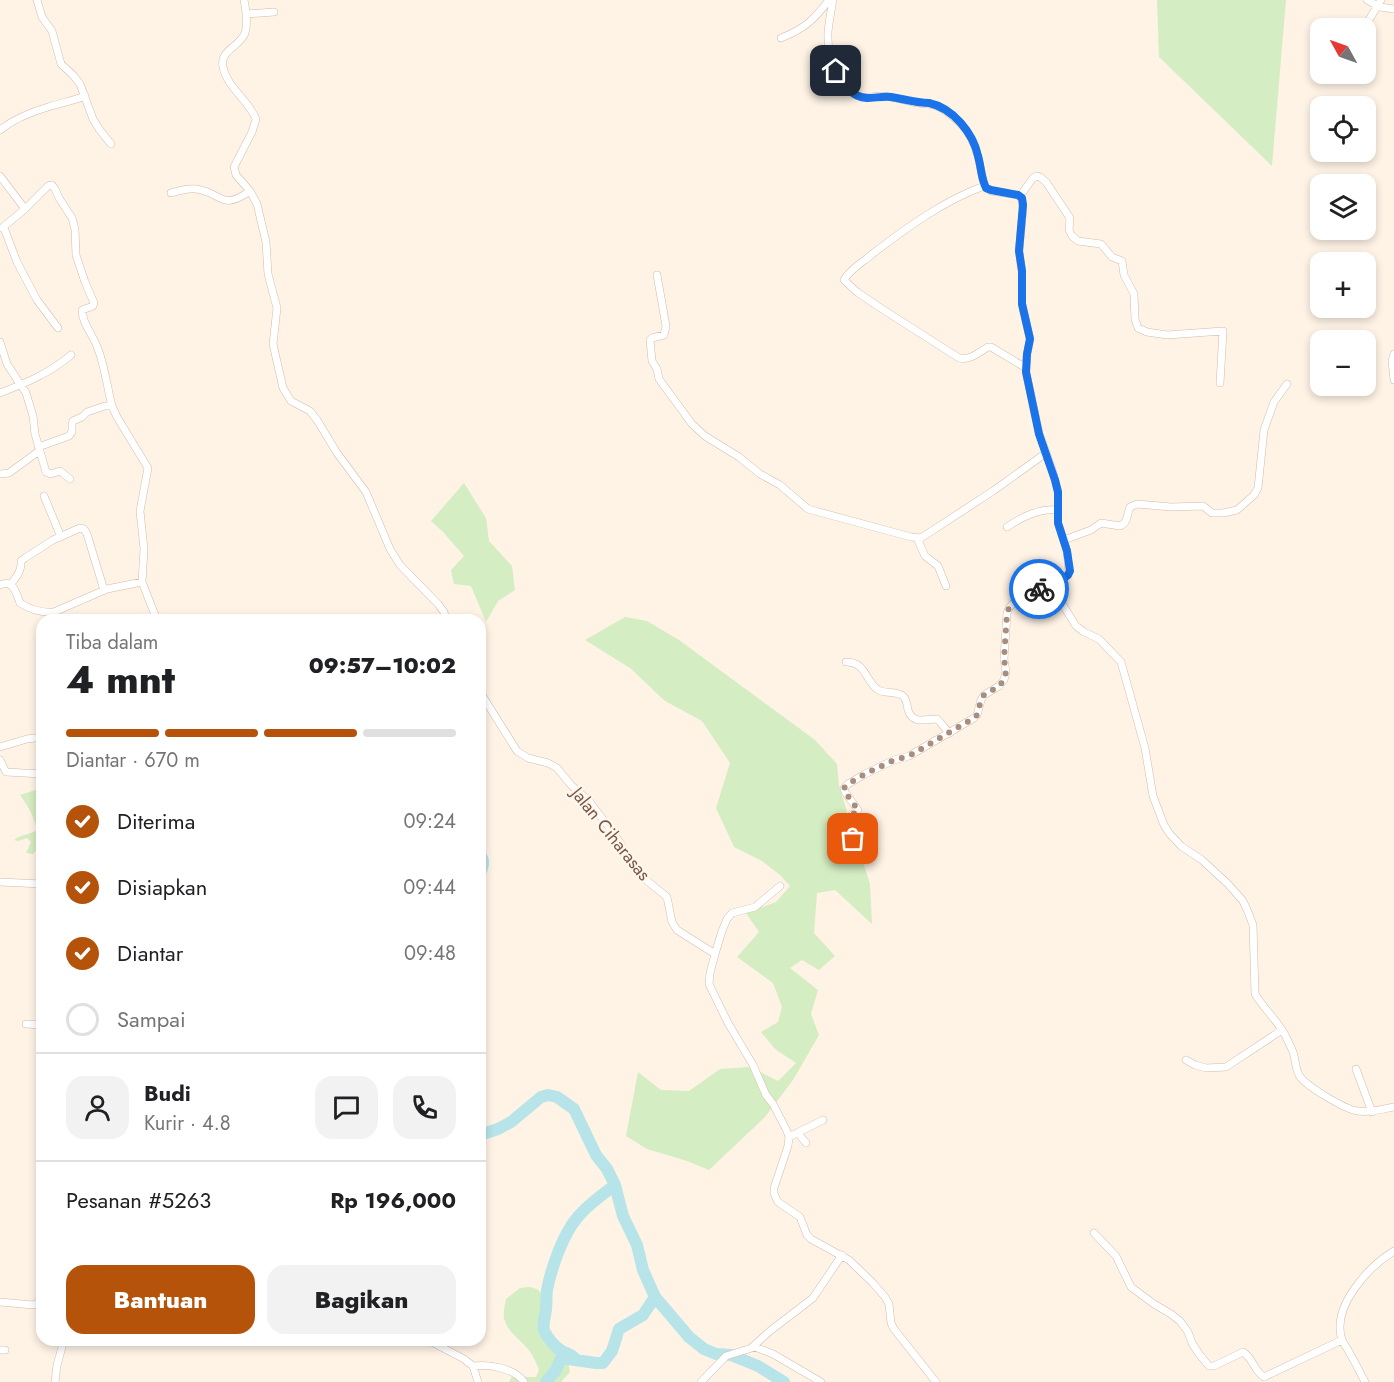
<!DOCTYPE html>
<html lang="id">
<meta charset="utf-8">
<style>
:root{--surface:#fff;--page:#f2f2f2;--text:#202124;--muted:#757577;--line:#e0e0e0;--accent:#b45309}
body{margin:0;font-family:Jost,sans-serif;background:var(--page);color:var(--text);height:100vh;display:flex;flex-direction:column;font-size:22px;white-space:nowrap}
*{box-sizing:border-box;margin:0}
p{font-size:20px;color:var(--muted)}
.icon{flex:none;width:33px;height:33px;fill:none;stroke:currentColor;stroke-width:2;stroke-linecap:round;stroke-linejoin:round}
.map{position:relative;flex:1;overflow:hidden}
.sheet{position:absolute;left:36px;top:614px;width:450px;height:732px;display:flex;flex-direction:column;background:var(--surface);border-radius:18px;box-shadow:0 3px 9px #0003}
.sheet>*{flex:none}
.needle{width:39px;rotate:310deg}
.controls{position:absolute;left:1310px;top:18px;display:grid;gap:12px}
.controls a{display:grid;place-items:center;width:66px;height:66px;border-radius:12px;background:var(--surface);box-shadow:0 3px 9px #0003;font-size:30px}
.pin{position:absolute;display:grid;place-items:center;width:51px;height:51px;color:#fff;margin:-26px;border-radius:12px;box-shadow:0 3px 9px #0006}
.courier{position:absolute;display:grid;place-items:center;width:60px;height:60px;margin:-30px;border:4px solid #1a73e8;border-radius:50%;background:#fff;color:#222;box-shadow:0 2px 8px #0007}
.head em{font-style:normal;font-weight:800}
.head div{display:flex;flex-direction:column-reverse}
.head{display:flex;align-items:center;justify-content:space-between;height:102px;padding:0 30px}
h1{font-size:39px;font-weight:800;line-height:45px}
.bar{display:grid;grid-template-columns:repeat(4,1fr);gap:9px 6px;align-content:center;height:72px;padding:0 30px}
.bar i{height:8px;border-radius:4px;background:var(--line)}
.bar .current{background:var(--accent)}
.bar p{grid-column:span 4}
.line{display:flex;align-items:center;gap:15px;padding:0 30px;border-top:2px solid var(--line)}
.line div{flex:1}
.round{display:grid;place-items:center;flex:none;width:63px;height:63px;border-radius:18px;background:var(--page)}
ol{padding:0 30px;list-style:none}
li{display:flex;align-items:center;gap:18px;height:66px}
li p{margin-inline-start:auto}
li .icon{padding:6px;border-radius:50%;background:var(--accent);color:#fff;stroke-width:4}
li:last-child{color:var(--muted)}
li i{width:33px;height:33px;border:3px solid var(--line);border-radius:50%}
.action{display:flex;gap:12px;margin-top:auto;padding:12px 30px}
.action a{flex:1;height:69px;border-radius:18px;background:var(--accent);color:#fff;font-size:24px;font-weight:800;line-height:69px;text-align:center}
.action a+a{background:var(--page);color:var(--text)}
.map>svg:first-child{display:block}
</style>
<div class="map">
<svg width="1394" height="1382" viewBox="0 0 1394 1382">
<rect width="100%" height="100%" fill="#fef3e5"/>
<path fill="#d5edc2" d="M 1157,0 L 1286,0 L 1272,166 L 1159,57 Z
M 464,483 L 486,518 L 489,541 L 512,566 L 515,590 L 498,601 L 486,622 L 471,586 L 454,584 L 451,570 L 464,556 L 443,532 L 431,521 Z
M 625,617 L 647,621 L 679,640 L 815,740 L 837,764 L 839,785 L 847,812 L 838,820 L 845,863 L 861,856 L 870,884 L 872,924 L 835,890 L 817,893 L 814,933 L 835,956 L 819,970 L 802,960 L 790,968 L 818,990 L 811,1014 L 819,1035 L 793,1080 L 765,1117 L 709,1170 L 687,1161 L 647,1149 L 626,1136 L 638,1072 L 661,1090 L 689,1091 L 720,1069 L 750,1067 L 778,1081 L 796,1063 L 775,1049 L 761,1032 L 778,1022 L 782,1007 L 773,983 L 737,957 L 759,932 L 746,913 L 776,902 L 790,886 L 780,875 L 762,861 L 734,847 L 716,808 L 730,763 L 702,721 L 665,701 L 630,668 L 585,640 Z
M 42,788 L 42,850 L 37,849 L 33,854 L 26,853 L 31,842 L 27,838 L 18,841 L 14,840 C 21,834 30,835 37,830 C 34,816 28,806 20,795 Z
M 529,1287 C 532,1288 536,1288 538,1290 C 554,1301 523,1337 559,1353 L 561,1358 L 568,1363 L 570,1372 L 561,1382 L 509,1382 L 511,1378 L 519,1374 L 527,1377 L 536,1377 L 539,1370 C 536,1362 533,1355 527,1348 C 519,1339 507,1331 504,1318 C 503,1311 505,1305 506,1299 L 520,1288 Z"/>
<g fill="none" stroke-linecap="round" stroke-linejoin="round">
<path stroke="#b7e4e9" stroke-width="12" d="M 480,855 C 485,861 483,866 480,873
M 480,1135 L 498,1129 L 511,1122 L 541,1097 L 548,1095 L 557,1097 L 574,1109 L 596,1155 L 607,1169 L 615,1185 L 623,1216 L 637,1245 L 643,1270 L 655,1297 L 689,1337 L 704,1349 L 716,1354 L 731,1355 L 758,1366 L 784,1382
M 577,1360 C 570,1353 569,1355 562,1351 C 555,1347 547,1338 544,1330 C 542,1324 546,1315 546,1308 C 547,1302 546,1296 547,1290 C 551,1269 563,1234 577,1218 C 587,1205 602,1195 615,1185
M 546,1382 L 556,1370 L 561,1358 L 596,1363 L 603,1363 L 612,1351 L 619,1329 L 643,1315 L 655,1297"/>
<g stroke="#d3bcac" stroke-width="8">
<path id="minor" d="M 37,0 L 42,17 L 52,31 L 61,64 L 73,75 L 80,84 L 93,119 L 99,129 L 111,144
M 244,0 C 246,10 248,24 245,33 C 241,46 219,50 223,67 C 227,88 248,99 256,119 L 252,132 L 236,163 L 234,167 L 236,175 L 250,191 L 257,204 L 266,242 L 268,274 L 277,308 L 273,344 L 283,388 L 291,401 L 310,411 L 317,420 L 337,453 L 366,492 L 390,549 L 400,565 L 438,604 L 444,612 L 446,620
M 833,0 C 831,11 829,21 828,32 C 827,54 836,86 858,96 C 866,99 873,96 881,96 C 893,96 905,101 917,103 C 929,104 937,104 947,112 C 968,127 975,141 980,165 C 982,173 982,181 986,188 L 991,191 L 1018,195 L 1022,199 L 1023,209 L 1019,251 L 1022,271 L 1022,304 L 1030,339 L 1027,354 L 1026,372 L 1039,433 L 1051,466 L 1055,480 L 1058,492 L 1058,523 L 1067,551 L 1069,571 L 1068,575 L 1061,580 L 1017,599 L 1009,608 L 1007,613 L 1004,659 L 1006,672 L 1004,680 L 999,686 L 984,695 L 981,700 L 977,715 L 974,718 L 909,756 L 894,760 L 865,774 L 848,784 L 844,788 L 845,792 L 858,810 L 844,822 L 853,839
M 1367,0 L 1380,7 L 1394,9
M 247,14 L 274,12
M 1364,28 L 1381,0
M 781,38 C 804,29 814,20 829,0
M 0,130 C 14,119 31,112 48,107 C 60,103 73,101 85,96
M 0,176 L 25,209 L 2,228
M 984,186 C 943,201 906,228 871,255 C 863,262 849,270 844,280 L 857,292 L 879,307 L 959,358 C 970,361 979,352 988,347 L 991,347 L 1026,368
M 171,193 C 179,191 188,188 196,189 C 222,192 220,212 250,191
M 1020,196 L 1033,178 L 1037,176 L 1040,177 L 1046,182 L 1070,218 L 1069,230 L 1072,236 L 1078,241 L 1101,244 L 1112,257 L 1122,261 L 1124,275 L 1134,294 L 1135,319 L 1138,328 L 1147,332 L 1167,335 L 1223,331 L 1220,383
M 25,209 L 48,186 L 52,185 L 55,189 L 59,198 L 72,218 L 75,229 L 76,255 L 85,282 L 94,303 L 93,306 L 82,310 C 82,324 94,336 98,349 C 105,367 107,387 112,406
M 4,228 L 17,262 L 37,300 L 58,328
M 657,275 L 666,326 L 664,335 L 652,338 L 650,340 L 652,361 L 657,369 L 659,379 L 692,424 L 705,436 L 739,457 L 760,474 L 780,485 L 808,509 L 911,537 L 921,538 L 993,491 L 1046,453
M 0,342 L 7,364 L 26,393 L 33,416 L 35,434 L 46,472 L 51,474 L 60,471 L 70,479
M 1394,354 L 1392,361 L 1394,380
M 0,393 C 26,383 50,373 71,355
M 0,474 L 9,473 L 39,451
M 44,496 L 61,537
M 1007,527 C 1022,517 1039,508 1058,510
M 917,538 L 925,556 L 938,566 L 946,586
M 1064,540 L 1091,530 L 1101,523 L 1120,526 C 1128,523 1127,514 1130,507 L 1137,504 L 1171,507 L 1203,506 L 1212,513 L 1223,513 L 1237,510 L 1254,495 L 1258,488 L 1264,430 L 1274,402 L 1287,384
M 142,582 L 157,620
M 11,584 C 16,577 22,571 21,561 L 25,558 L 53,540 L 80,528 L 84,529 L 87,534 L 104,590
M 1050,584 L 1076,626 L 1084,632 L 1099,639 L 1121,662 L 1145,748 L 1153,796 L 1164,825 L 1169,833 L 1181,846 L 1202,860 L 1228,884 L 1243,901 L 1248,912 L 1253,925 L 1255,994 C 1264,1009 1277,1020 1285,1035 C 1288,1041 1291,1047 1293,1052 C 1296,1060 1295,1068 1299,1075 C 1305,1086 1345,1109 1357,1111 C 1370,1113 1382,1109 1394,1107
M 0,585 C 13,579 16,592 20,603 C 31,610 41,613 54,612 L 107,589 L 142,582 L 144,549 L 140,511 L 148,468 L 117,417 L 112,406 L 105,406 L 87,412 L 82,417 L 73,421 L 72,424 L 72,432 L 69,436 L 44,445 L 38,446
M 846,662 C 866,662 865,680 877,689 C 884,695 898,690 904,697 C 907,701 907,705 908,710 C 913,725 926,719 937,719 C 942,723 944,729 950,733
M 480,692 L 517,751 L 528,758 L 548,763 L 557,768 L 571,785 L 588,800 L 615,835 L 640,875 L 667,897 L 672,922 L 677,930 L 715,954
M 0,747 L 27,739 L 42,737
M 0,760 L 6,772 L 42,774
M 0,882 L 42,884
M 780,886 L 755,907 L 732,913 L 727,919 L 722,931 L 715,954 L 710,973 L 709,984 L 728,1023 L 753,1065 L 766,1095 L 773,1104 L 787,1131 L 789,1137 L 788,1146 L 774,1188 L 774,1193 L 776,1198 L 778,1202 L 800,1217 L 807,1235 L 811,1239 L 849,1260 L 872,1282 L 885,1297 L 889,1304 L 891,1323 L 894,1329 L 936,1382
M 26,1024 L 42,1025
M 1186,1060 L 1195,1065 L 1206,1068 L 1226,1067 L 1282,1030
M 1356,1069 L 1372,1112
M 798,1133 L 806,1143
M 789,1137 L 823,1120
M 1094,1233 L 1116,1256 L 1131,1287 L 1154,1304 L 1171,1314 L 1180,1321 L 1188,1332 L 1192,1343 L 1199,1354 L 1209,1366 L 1214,1366 L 1243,1352 C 1253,1358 1254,1371 1264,1377 L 1342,1340
M 0,1302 L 33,1305 L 37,1304 L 40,1299 L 42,1281
M 428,1340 L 464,1359 L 473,1366 L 478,1382
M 751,1348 L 770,1331 L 813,1298 L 842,1255
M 0,1350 L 5,1350
M 473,1366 C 490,1364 514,1368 524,1382
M 55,1382 L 57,1365 L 64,1340
M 701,1382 L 726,1356 L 755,1347 L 773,1354 L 821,1382
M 1365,1382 C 1360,1372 1355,1362 1349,1352 C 1347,1348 1344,1344 1342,1340 C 1331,1307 1368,1267 1394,1251"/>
</g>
<use href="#minor" stroke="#fff" stroke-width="7"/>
</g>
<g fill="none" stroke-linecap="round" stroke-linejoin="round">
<path stroke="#a88e7e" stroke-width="6" stroke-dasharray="0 10.8" d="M 853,839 L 844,822 L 858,810 L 845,792 L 844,788 L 848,784 L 865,774 L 894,760 L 909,756 L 974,718 L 977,715 L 981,700 L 984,695 L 999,686 L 1004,680 L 1006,672 L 1004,659 L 1007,613 C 1011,599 1027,594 1039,589"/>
<path stroke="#1a73e8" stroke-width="8" d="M 836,71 C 841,84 852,97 867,98 C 875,98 883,96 891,97 C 904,99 916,103 929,103 C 953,108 973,133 978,156 C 981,166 981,178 986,188 L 991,190 L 1018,195 L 1022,198 L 1023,205 L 1019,251 L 1022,271 L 1022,304 L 1030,339 L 1027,354 L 1026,372 L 1039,434 L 1055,480 L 1058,492 L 1058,523 L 1067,551 L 1070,571 L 1068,575 L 1061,580 L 1039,589"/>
</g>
<g text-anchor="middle" stroke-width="5" stroke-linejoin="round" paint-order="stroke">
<g font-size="18" fill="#795747" stroke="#fff7ec">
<text transform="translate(611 834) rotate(51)" y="6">Jalan Ciharasas</text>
</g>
</g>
</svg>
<div class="controls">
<a><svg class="needle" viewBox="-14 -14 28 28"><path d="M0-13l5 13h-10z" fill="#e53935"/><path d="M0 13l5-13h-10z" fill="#757577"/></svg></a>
<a><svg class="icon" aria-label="locate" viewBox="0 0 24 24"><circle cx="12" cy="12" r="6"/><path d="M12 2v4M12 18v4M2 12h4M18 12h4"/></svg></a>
<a><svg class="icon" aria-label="layers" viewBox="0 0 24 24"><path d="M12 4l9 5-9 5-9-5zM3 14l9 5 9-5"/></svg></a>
<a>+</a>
<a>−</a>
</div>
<div class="pin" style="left:853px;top:839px;background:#ea580c"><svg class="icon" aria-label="bag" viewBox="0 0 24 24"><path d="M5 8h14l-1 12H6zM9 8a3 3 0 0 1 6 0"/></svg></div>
<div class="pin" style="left:836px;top:71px;background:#1f2937"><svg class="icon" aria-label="home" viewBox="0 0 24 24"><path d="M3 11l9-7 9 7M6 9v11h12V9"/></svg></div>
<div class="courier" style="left:1039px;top:589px"><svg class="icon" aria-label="bike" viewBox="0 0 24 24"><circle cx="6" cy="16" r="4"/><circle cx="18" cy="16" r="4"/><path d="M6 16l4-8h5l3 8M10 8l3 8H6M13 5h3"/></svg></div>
<section class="sheet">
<div class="head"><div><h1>4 mnt</h1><p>Tiba dalam</p></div><em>09:57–10:02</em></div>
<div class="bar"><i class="current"></i><i class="current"></i><i class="current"></i><i></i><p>Diantar · 670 m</p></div>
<ol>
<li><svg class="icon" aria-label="check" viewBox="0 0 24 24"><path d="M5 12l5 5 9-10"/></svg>Diterima<p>09:24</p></li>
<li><svg class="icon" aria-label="check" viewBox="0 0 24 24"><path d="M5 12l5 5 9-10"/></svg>Disiapkan<p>09:44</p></li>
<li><svg class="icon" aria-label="check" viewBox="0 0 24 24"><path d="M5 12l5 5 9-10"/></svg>Diantar<p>09:48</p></li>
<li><i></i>Sampai</li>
</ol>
<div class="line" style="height:108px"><a class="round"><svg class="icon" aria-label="person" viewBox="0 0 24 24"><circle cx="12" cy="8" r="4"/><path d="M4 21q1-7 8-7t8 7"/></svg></a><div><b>Budi</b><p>Kurir · 4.8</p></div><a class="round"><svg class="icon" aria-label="chat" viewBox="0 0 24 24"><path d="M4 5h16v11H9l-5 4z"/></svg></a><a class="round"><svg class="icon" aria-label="phone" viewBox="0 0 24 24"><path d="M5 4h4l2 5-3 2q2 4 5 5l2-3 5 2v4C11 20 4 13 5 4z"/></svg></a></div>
<div class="line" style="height:78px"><div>Pesanan #5263</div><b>Rp 196,000</b></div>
<div class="action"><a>Bantuan</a><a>Bagikan</a></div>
</section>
</div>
